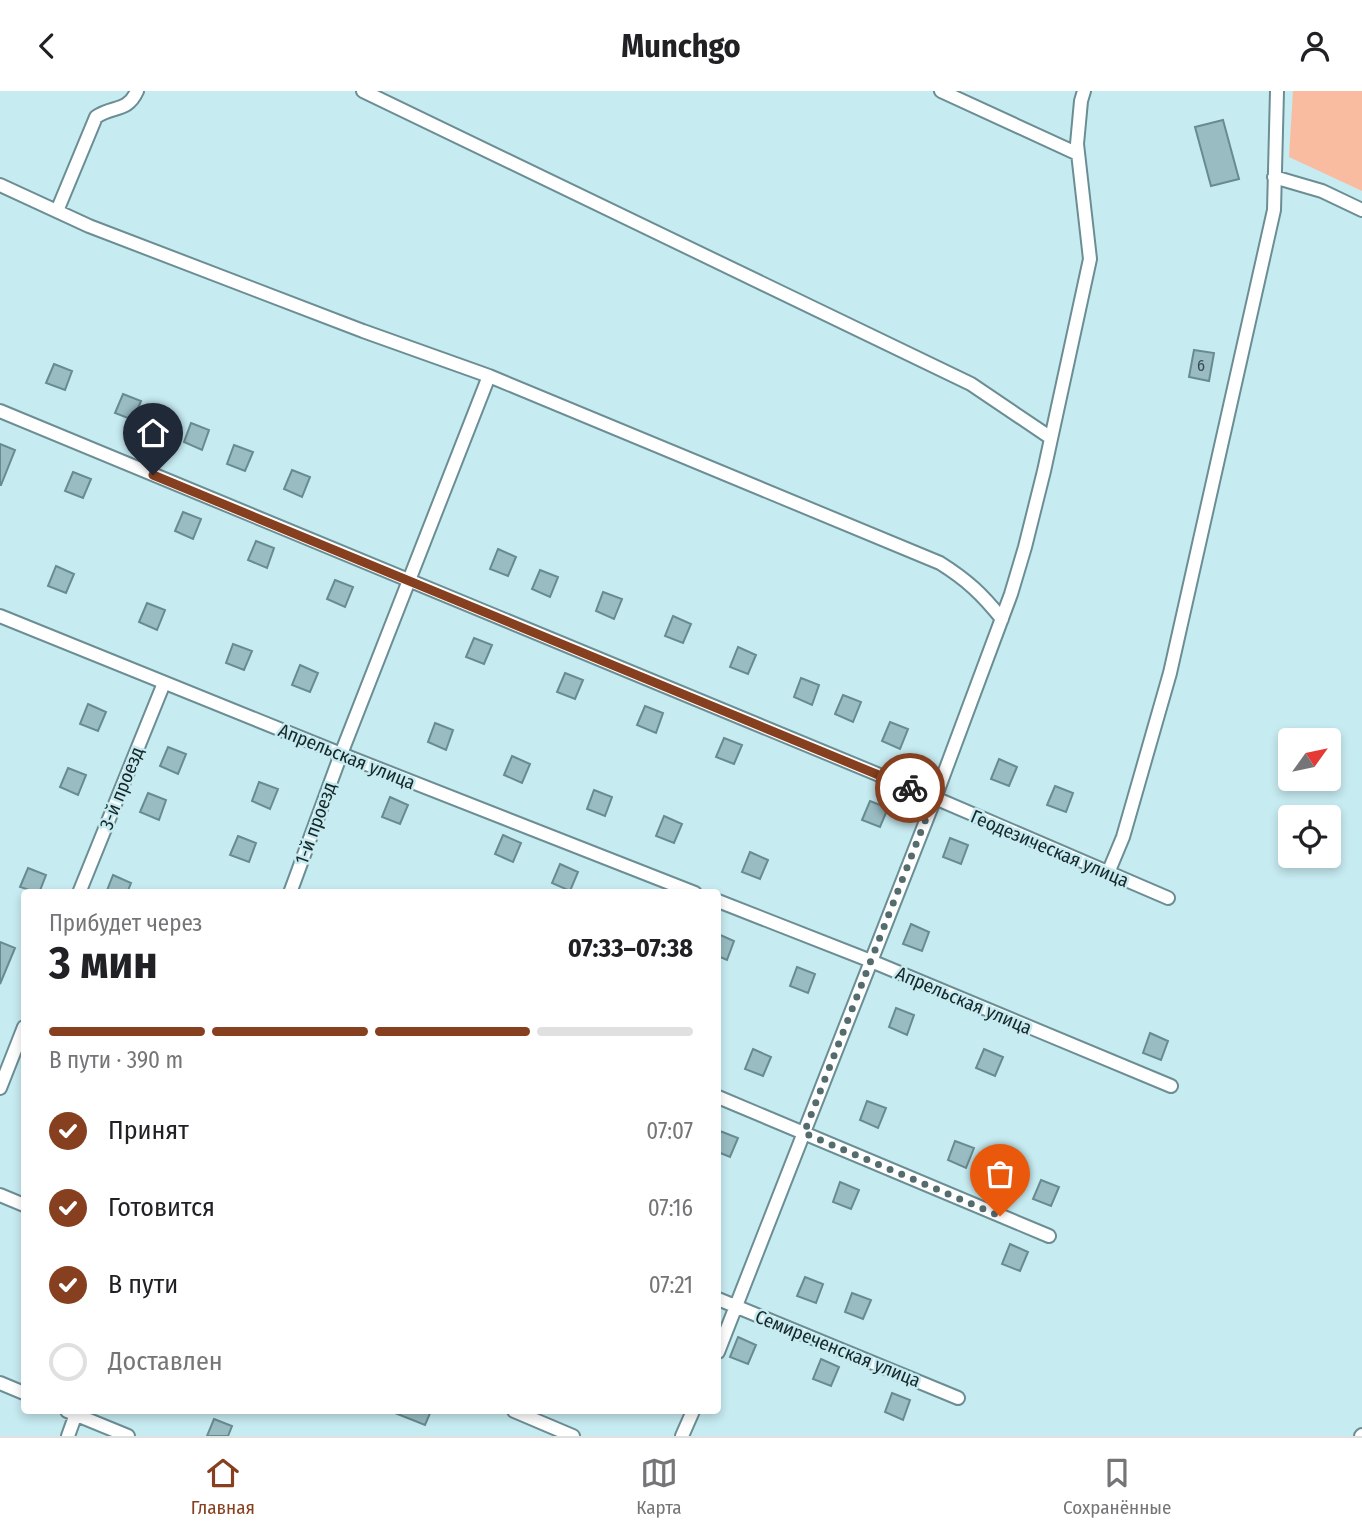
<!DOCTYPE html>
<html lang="ru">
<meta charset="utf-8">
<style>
:root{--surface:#fff;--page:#f6f6f6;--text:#202124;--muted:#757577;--line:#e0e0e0;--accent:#87401f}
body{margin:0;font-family:"Fira Sans Condensed",sans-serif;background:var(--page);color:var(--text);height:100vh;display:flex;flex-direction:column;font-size:26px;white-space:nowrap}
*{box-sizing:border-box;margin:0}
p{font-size:23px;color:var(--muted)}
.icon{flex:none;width:38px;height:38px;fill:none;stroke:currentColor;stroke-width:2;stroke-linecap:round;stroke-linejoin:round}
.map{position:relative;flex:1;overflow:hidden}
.side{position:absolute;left:21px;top:798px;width:700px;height:525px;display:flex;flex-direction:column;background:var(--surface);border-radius:7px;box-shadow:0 4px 10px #0003}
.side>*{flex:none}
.needle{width:46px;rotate:57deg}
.fabs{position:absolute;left:1278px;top:637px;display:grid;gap:14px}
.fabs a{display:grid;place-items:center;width:63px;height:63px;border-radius:7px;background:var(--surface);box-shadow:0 4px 10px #0003;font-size:35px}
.pin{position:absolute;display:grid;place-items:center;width:60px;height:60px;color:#fff;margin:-72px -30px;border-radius:50% 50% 50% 0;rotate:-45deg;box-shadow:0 0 7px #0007}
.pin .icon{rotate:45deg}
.courier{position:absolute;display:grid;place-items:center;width:70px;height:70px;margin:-35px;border:5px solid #87401f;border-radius:50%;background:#fff;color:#222;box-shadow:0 2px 9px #0007}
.overview em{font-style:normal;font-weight:700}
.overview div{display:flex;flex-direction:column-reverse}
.overview{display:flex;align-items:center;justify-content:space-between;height:119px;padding:0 28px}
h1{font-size:46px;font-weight:700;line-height:52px}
.bar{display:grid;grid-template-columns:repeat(4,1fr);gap:10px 7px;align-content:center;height:84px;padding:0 28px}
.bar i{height:9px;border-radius:5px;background:var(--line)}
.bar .current{background:var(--accent)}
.bar p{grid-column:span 4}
ol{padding:0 28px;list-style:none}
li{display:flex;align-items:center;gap:21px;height:77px}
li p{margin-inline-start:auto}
li .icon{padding:7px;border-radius:50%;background:var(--accent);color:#fff;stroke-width:4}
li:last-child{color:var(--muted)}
li i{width:38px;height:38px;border:4px solid var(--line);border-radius:50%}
header{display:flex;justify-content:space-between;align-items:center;height:91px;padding:0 28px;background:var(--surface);font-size:32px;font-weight:700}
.tabs{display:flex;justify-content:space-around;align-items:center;height:98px;border-top:2px solid var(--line);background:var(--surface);font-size:19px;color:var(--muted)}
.tabs a{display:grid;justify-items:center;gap:4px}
.tabs .current{color:var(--accent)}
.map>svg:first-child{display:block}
</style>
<header><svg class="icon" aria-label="back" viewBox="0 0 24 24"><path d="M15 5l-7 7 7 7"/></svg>Munchgo<svg class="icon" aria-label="person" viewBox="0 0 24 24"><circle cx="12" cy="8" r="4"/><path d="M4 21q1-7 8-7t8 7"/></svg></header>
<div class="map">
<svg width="1362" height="1345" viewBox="0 0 1362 1345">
<rect width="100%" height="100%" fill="#c6ebf1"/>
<path fill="#fabca1" d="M 1293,0 L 1362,0 L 1362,100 L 1289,66 Z"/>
<path fill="#98bcc2" stroke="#688b90" stroke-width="2" d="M 1223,29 L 1239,88 L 1211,95 L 1195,36 Z
M 1194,259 L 1214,262 L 1209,290 L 1189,286 Z
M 54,273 L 72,280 L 65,299 L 46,292 Z
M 123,303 L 141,310 L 133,329 L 115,322 Z
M 191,332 L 209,339 L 202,359 L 184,351 Z
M 0,353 L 15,359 L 1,394 L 0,394 Z
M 234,354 L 253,361 L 245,380 L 227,373 Z
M 292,379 L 310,386 L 302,406 L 284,398 Z
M 73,381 L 91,388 L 83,407 L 65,400 Z
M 183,421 L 201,428 L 193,448 L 175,440 Z
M 256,450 L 274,457 L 267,477 L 248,469 Z
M 498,458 L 516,466 L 508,485 L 490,478 Z
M 56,475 L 74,483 L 66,502 L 48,495 Z
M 540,479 L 558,486 L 550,506 L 532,498 Z
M 335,489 L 353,496 L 345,516 L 327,508 Z
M 603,501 L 622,508 L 614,528 L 596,520 Z
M 147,512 L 165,519 L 157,539 L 139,531 Z
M 673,525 L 691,533 L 683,552 L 665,545 Z
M 474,547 L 492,554 L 484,573 L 466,566 Z
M 233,553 L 252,560 L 244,579 L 226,572 Z
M 738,556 L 756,564 L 748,583 L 730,576 Z
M 300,574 L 318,582 L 310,601 L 292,594 Z
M 565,582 L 583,589 L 575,608 L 557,601 Z
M 801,587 L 819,594 L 812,614 L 794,606 Z
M 843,604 L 861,611 L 853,631 L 835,623 Z
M 88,613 L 106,621 L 98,640 L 80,633 Z
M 645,615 L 663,622 L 656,642 L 637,634 Z
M 890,631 L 908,638 L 900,658 L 882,650 Z
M 435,632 L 453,639 L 446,659 L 428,651 Z
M 724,647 L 742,654 L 734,673 L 716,666 Z
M 168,656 L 186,663 L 178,683 L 160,675 Z
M 512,665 L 530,673 L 522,692 L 504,684 Z
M 999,668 L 1017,676 L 1009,695 L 991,688 Z
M 68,677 L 86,684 L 78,704 L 60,696 Z
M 259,691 L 278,698 L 270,718 L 252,710 Z
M 1055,695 L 1073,702 L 1066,721 L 1047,714 Z
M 594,699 L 612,706 L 605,725 L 587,718 Z
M 148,702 L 166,709 L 159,729 L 140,721 Z
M 390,706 L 408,714 L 400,733 L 382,726 Z
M 870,710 L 888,717 L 880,736 L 862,729 Z
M 664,725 L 682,733 L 674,752 L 656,745 Z
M 503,744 L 521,752 L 513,771 L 495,763 Z
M 238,745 L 256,752 L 249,771 L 230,764 Z
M 950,747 L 968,754 L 961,773 L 943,766 Z
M 750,761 L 768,769 L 760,788 L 742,781 Z
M 560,773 L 578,781 L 570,800 L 552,792 Z
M 28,777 L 46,784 L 39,802 L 20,796 Z
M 113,784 L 131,792 L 127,802 L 106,802 Z
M 911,833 L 929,841 L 922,860 L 903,853 Z
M 718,843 L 734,850 L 727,869 L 718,865 Z
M 0,851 L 15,857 L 0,893 Z
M 797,876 L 815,883 L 808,902 L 790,895 Z
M 896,917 L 914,924 L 907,944 L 889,936 Z
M 1150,942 L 1168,950 L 1161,969 L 1143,962 Z
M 753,958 L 771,966 L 763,985 L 745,978 Z
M 984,958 L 1003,966 L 995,985 L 976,977 Z
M 867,1010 L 886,1017 L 878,1037 L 860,1029 Z
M 720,1040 L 738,1047 L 730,1066 L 718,1061 L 718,1046 Z
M 955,1050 L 974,1057 L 966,1077 L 948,1069 Z
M 1041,1089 L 1059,1096 L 1051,1115 L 1033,1108 Z
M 840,1091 L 859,1099 L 851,1118 L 833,1111 Z
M 1010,1153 L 1028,1161 L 1020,1180 L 1002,1173 Z
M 805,1186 L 823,1193 L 816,1212 L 797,1205 Z
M 852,1202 L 871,1209 L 863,1228 L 845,1221 Z
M 738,1246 L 756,1254 L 748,1273 L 730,1266 Z
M 821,1268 L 839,1276 L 831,1295 L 813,1288 Z
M 892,1302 L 910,1309 L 903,1329 L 885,1321 Z
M 390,1320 L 431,1320 L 425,1334 Z
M 214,1328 L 232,1335 L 228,1345 L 207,1345 Z"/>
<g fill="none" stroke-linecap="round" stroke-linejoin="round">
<g stroke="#6b8e94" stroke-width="16">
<path id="street" d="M 363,0 L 971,293 L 1051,347
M 941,0 L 1078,63
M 1274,86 L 1322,100 L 1362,119
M 0,94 L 89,135 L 363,240 L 489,285 L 940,472 C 967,489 982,503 1002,528
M 57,120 L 96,26 C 113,14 127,22 137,0
M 0,320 L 935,707 L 1168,807
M 0,525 L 341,663 L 695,802
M 1108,782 L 1123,746 L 1170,582 L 1274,119 L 1277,0
M 79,802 L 164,592
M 290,802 L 341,663 L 489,285
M 718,810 L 871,870 L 1171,995
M 0,997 L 24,936
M 718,1006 L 1049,1145
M 0,1104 L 24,1114
M 718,1208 L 958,1307
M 718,1261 L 935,707 L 1011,503 L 1025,456 L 1044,380 L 1090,168 L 1077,53 L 1081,10 L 1084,0
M 0,1292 L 24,1302
M 67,1320 L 128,1345
M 514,1320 L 573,1345
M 68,1345 L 77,1320
M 682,1345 L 693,1320
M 1361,1345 L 1362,1344"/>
</g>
<use href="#street" stroke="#fff" stroke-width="12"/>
</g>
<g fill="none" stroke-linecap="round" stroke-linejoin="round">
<path stroke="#556c6f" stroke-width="7" stroke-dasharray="0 12.6" d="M 910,697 L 934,707 L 804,1042 L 1000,1125"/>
<path stroke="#87401f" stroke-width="9" d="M 153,384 L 910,697"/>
</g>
<g text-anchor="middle" stroke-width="5" stroke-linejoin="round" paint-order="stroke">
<g font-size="16" fill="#384c4f">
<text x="1201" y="280">6</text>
</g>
<g font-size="19" fill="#182729" stroke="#c6ebf1">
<text transform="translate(347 665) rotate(22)" y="7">Апрельская улица</text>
<text transform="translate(121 697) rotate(-68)" y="7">3-й проезд</text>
<text transform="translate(315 732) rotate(-70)" y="7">1-й проезд</text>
<text transform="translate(1050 757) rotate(23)" y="7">Геодезическая улица</text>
<text transform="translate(964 909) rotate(23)" y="7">Апрельская улица</text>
<text transform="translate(838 1257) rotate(22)" y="7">Семиреченская улица</text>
</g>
</g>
</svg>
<div class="fabs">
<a><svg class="needle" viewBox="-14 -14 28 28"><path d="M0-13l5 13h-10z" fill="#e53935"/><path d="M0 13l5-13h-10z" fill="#757577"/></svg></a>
<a><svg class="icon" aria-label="locate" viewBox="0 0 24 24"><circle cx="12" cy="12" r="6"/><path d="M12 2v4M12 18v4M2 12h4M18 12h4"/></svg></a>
</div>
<div class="pin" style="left:1000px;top:1125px;background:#ea580c"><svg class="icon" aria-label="bag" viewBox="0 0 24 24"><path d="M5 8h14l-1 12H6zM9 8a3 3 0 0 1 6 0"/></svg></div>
<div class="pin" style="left:153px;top:384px;background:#1f2937"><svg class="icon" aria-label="home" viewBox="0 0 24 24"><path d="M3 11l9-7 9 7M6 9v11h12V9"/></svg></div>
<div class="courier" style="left:910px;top:697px"><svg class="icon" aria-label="bike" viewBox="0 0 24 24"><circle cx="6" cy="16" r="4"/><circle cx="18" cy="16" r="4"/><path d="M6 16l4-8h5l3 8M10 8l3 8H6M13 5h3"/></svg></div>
<section class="side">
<div class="overview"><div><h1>3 мин</h1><p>Прибудет через</p></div><em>07:33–07:38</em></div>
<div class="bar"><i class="current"></i><i class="current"></i><i class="current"></i><i></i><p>В пути · 390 m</p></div>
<ol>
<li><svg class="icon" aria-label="check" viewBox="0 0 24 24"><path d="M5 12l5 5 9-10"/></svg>Принят<p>07:07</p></li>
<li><svg class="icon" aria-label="check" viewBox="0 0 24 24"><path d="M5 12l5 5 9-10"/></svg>Готовится<p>07:16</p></li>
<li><svg class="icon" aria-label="check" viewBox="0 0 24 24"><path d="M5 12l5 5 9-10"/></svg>В пути<p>07:21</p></li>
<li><i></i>Доставлен</li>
</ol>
</section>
</div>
<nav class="tabs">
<a class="current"><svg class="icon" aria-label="home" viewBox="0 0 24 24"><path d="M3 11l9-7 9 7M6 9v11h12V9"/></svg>Главная</a>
<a><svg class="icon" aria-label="map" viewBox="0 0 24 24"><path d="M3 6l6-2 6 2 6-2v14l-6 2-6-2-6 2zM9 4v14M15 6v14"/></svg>Карта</a>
<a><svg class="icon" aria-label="saved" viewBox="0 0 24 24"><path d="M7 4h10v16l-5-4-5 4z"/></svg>Сохранённые</a>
</nav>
